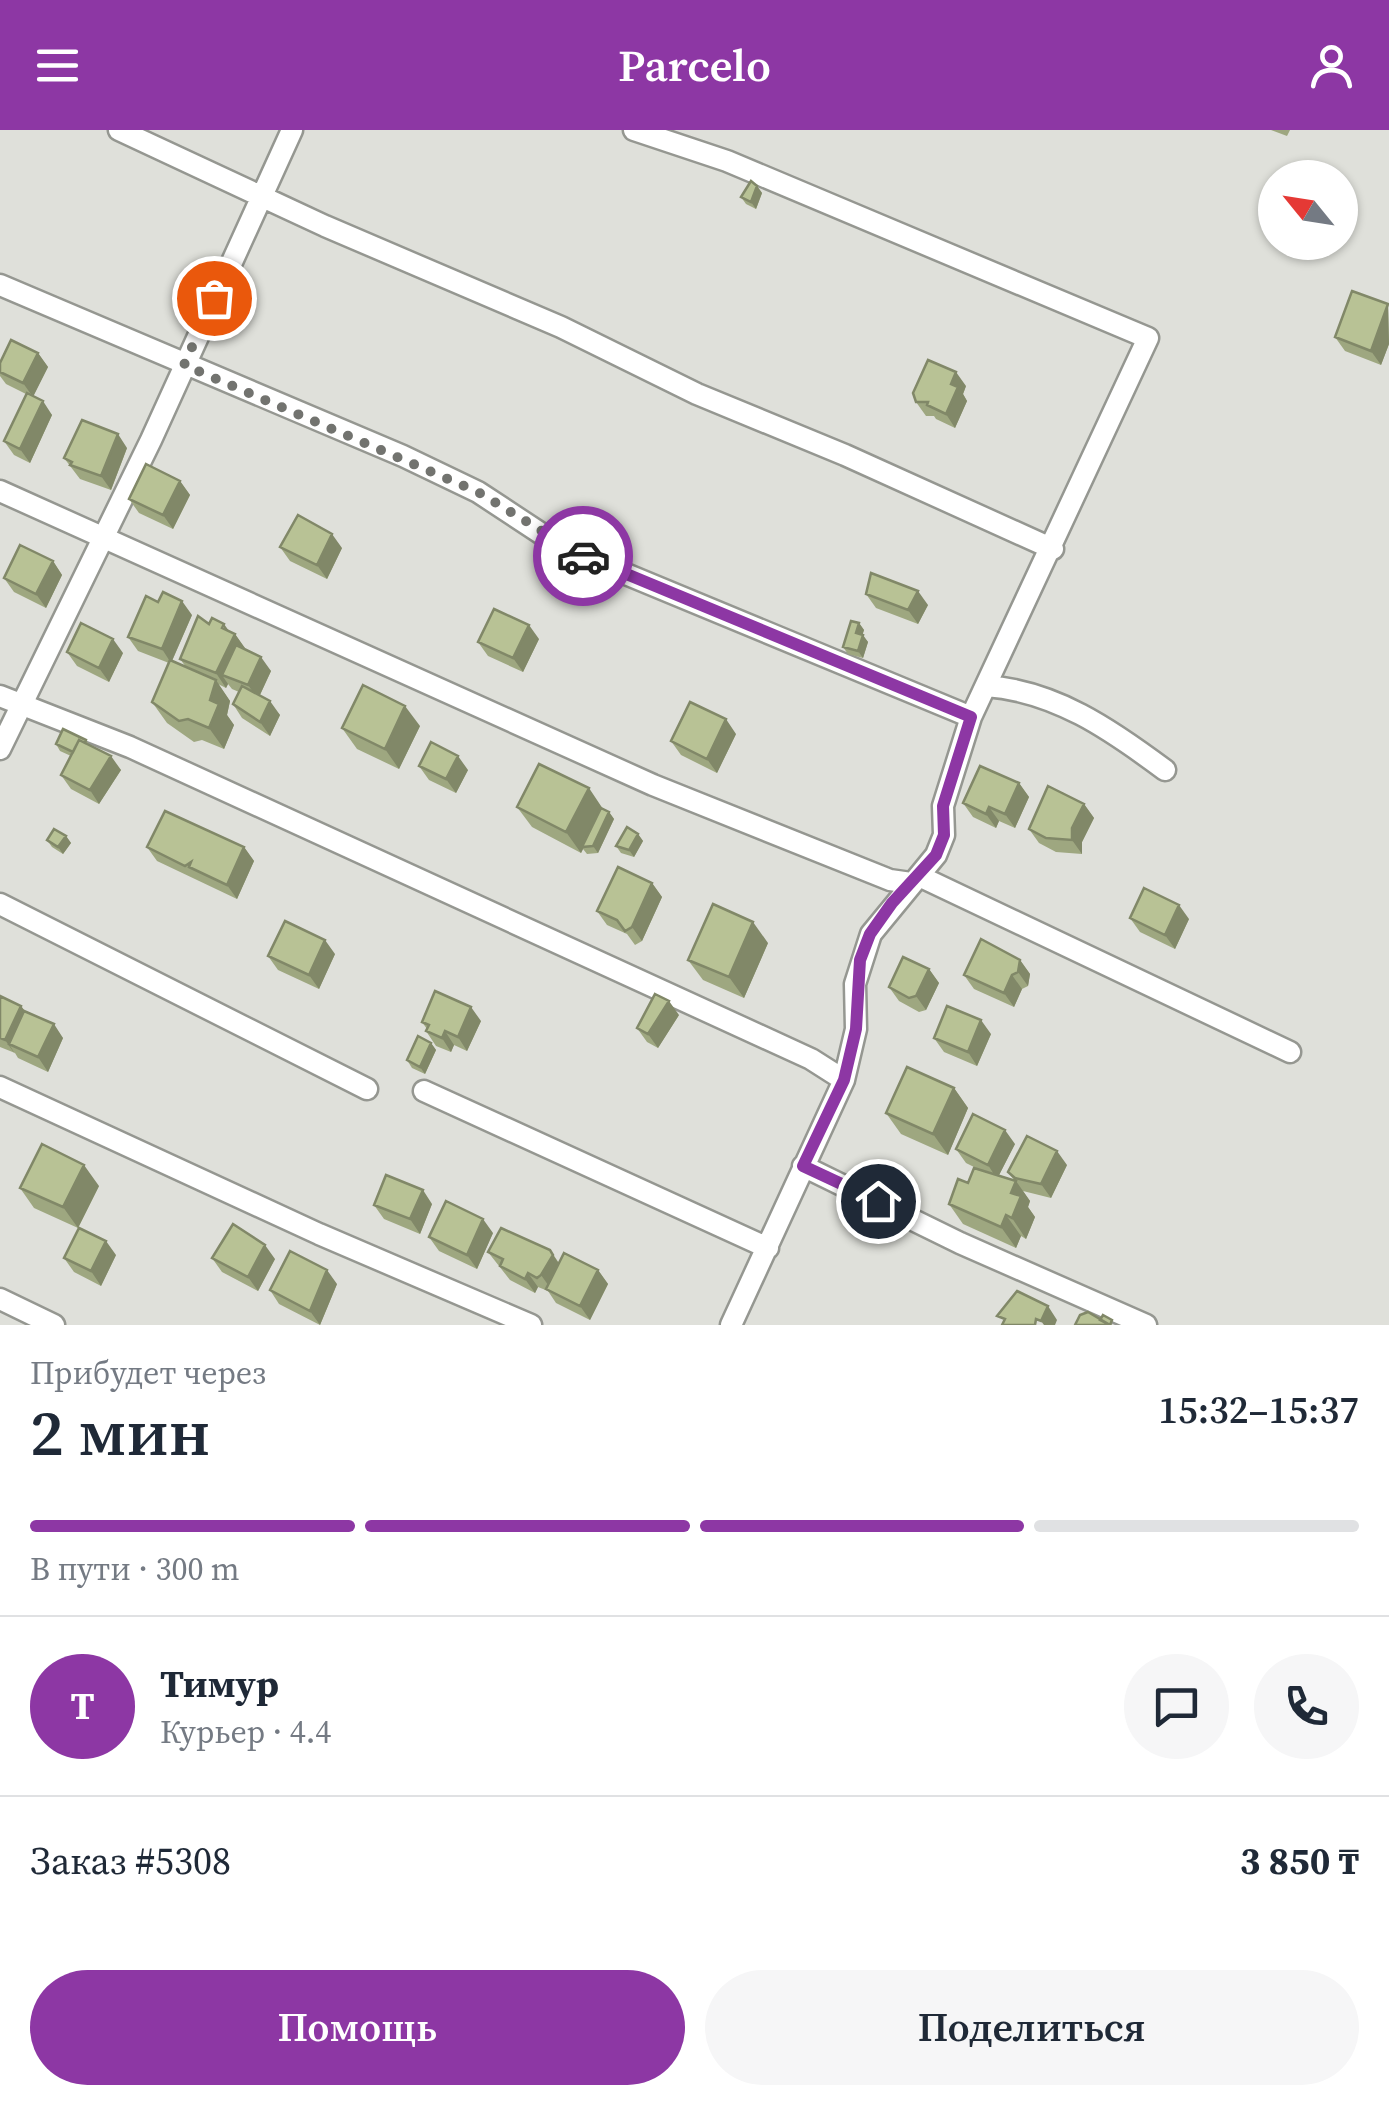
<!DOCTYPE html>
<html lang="ru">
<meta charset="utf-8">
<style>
:root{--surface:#fff;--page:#f6f6f7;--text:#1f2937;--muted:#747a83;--line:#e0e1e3;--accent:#8d37a4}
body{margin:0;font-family:"Source Serif 4",serif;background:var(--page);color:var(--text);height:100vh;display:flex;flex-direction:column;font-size:38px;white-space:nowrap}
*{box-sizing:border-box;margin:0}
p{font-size:32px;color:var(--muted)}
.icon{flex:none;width:55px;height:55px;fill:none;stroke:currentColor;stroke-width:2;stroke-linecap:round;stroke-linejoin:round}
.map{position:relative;height:1195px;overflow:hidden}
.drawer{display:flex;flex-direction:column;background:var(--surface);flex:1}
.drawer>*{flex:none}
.needle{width:65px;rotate:300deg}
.tools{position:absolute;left:1258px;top:30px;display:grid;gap:20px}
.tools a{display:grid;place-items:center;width:100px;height:100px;border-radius:50%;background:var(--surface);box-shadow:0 2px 8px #0004;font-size:50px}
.pin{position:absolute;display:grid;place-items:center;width:85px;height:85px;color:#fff;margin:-42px;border:5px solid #fff;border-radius:50%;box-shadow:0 2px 10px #0007}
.courier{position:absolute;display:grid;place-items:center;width:100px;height:100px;margin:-50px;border:8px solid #8d37a4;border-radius:50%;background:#fff;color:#222;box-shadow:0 2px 12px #0007}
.overview em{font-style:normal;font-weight:600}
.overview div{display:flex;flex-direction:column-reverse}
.overview{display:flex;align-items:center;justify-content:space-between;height:170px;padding:0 30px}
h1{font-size:65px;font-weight:600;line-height:75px}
.bar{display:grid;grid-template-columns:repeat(4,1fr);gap:15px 10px;align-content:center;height:120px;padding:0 30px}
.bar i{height:12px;border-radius:8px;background:var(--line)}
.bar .active{background:var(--accent)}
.bar p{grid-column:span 4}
.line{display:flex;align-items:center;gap:25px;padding:0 30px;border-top:2px solid var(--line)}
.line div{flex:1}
.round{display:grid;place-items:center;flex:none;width:105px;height:105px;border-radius:52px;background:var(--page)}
.cta{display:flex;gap:20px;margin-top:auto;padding:20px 30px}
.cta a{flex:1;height:115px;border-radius:60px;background:var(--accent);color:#fff;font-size:40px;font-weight:600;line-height:115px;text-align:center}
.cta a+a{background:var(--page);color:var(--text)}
header{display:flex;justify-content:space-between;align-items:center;height:130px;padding:0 30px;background:var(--accent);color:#fff;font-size:45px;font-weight:600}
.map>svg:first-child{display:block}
</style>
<header><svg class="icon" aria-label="menu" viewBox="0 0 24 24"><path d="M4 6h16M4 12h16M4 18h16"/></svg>Parcelo<svg class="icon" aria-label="person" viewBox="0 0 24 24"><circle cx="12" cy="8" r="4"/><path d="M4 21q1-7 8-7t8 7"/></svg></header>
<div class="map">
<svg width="1389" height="1195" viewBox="0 0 1389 1195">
<rect width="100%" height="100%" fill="#dfe0da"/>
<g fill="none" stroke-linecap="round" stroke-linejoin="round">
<g stroke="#959791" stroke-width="25">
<path id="street" d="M 119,0 L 325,96 L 561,197 L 697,264 L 845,325 L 1053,419
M 634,0 L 727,31 L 1148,208 L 971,587 L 943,676 L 944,705 L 936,725 L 871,804 L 855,854 L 856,899 L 844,950 L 731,1195
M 0,155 L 403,326 L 478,362 L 563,418 L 971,587
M 0,361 L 653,655 L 890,750 L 911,753
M 986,556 C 1055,561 1110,599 1165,640
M 0,566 L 130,617 L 811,929 L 844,950
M 0,619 L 151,310 L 292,0
M 919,746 L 1290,922
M 0,774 L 367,959
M 0,957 L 319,1104 L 531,1195
M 424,961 L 768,1118
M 803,1036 L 960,1113 L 1146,1195
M 0,1169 L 54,1195"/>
</g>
<use href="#street" stroke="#fff" stroke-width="20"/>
</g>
<path fill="#9ea780" d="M 1271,0 L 1290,0 L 1287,6 Z
M 757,56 L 762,63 L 756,79 L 746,74 L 741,67 Z
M 1388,174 L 1389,214 L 1381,235 L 1345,221 L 1335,207 Z
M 38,223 L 48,237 L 33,266 L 52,285 L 30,333 L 14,325 L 4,311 L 26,264 L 6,254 L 0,246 L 0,233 Z
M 966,256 L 963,264 L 967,271 L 955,298 L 936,289 L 934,286 L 926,286 L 916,272 Z
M 127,318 L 111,360 L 80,349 L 64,328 Z
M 180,351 L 190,365 L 173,399 L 139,383 L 129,369 Z
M 280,417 L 342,418 L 327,449 L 290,431 Z
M 53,431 L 62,445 L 46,478 L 14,462 L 4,448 Z
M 866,464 L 928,475 L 918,494 L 876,478 Z
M 192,485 L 172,531 L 186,537 L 180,529 L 209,494 L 235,504 L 245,519 L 271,541 L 260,565 L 280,585 L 270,606 L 242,588 L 233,574 L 239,562 L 232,559 L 228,554 L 226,558 L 218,554 L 230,571 L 227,585 L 234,595 L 224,619 L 202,610 L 194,612 L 167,593 L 152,572 L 169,533 L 138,521 L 128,507 Z
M 859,493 L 864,500 L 862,505 L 868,512 L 863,528 L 848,524 L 843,517 Z
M 539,509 L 523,542 L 488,526 L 478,512 Z
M 67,522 L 123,523 L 109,552 L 77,536 Z
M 420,596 L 399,639 L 357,619 L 342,598 Z
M 736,604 L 717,643 L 681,625 L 671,611 Z
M 86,610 L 89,615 L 121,640 L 99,674 L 71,659 L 61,645 L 71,626 L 60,621 L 56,614 Z
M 419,636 L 468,640 L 456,663 L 429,650 Z
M 1019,653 L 1029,667 L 1015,698 L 999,691 L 996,698 L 973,687 L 963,673 Z
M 1084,674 L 1094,688 L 1082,712 L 1082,724 L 1056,722 L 1039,713 L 1029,699 Z
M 517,677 L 603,679 L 609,682 L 614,689 L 598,723 L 587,724 L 583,719 L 581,723 L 532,697 Z
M 638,704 L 643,711 L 634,727 L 621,723 L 616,716 Z
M 66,706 L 71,713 L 63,724 L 52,717 L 47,710 Z
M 147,717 L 244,717 L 254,731 L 237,769 L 157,731 Z
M 652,753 L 662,767 L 642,811 L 635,815 L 627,804 L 607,795 L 597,781 Z
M 1130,788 L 1189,789 L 1175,819 L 1140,802 Z
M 768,813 L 744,868 L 703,850 L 688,830 Z
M 335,824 L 319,859 L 278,840 L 268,826 Z
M 1020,830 L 1030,844 L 1028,856 L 1022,859 L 1014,877 L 974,859 L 964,845 Z
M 929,839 L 939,853 L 926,880 L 919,882 L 899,871 L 889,857 Z
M 0,866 L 21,876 L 25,881 L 63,908 L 48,942 L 18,928 L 15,923 L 0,917 Z
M 679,885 L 658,918 L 647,912 L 637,898 Z
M 481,891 L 467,921 L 454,915 L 451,922 L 436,916 L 426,901 L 427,899 L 422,892 Z
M 991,904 L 977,936 L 944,922 L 934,908 Z
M 431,913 L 436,920 L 425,944 L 412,938 L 407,930 Z
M 954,958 L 968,978 L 948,1025 L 901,1004 L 886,983 Z
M 1015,1014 L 999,1045 L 1014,1050 L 1008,1042 L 1067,1035 L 1051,1068 L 1023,1061 L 1030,1071 L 1028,1077 L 1035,1087 L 1026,1109 L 1021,1106 L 1016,1118 L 963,1094 L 949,1074 L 968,1053 L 978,1039 L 966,1033 L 956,1019 Z
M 99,1056 L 78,1098 L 34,1078 L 20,1058 Z
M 432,1074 L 420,1104 L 384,1089 L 374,1075 Z
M 493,1103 L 477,1139 L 439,1121 L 429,1107 Z
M 550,1120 L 559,1133 L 598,1140 L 608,1154 L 590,1190 L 556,1173 L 548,1161 L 538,1157 L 535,1163 L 510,1150 L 488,1122 Z
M 116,1125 L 101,1156 L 74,1142 L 64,1128 Z
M 212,1128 L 275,1129 L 258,1161 L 222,1142 Z
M 337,1154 L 320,1195 L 279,1174 L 270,1160 Z"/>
<path fill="#818868" d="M 757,56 L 762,63 L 756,79 L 751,72 Z
M 1388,174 L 1389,214 L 1381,235 L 1371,221 Z
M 38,223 L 48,237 L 33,267 L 23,253 Z
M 956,242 L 966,256 L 963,264 L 967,271 L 955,298 L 946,284 L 951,254 Z
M 43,271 L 52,285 L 30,333 L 20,319 Z
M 118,304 L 127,318 L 111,360 L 101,346 Z
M 180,351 L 190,365 L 173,399 L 163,385 Z
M 332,404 L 342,418 L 327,449 L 317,435 Z
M 53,431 L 62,445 L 46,478 L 36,464 Z
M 918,461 L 928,475 L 918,494 L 908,480 Z
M 182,471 L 192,485 L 171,533 L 162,519 Z
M 859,493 L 864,500 L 861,510 L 856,503 Z
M 224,494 L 234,508 L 235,504 L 245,518 L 231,548 L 222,545 L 228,554 L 226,558 L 216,543 Z
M 529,495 L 539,509 L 523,542 L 513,528 Z
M 863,505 L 868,512 L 863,528 L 858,521 Z
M 113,509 L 123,523 L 109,552 L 99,538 Z
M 261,527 L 271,541 L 258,569 L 248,555 Z
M 216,550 L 230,571 L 227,585 L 234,595 L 224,619 L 209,598 L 210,570 Z
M 270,571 L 280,585 L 270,606 L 260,592 Z
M 405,576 L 420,596 L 399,639 L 385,619 Z
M 726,589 L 736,604 L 717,643 L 707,629 Z
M 111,626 L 121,640 L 99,674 L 90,660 Z
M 458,626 L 468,640 L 456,663 L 446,649 Z
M 1019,653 L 1029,667 L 1015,698 L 1005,684 Z
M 589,658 L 603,679 L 581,723 L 566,702 Z
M 1084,674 L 1094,688 L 1082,712 L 1082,724 L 1072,710 L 1072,698 Z
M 989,677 L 999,691 L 996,698 L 986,684 Z
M 609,682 L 614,689 L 598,723 L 593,716 Z
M 638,704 L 643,711 L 634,727 L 629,720 Z
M 66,706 L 71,713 L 63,724 L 58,717 Z
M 244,717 L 254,731 L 237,769 L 227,755 Z
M 652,753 L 662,767 L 642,811 L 632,797 Z
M 1179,775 L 1189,789 L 1175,819 L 1165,805 Z
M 753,792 L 768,813 L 744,868 L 729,847 Z
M 325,810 L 335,824 L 319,859 L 309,845 Z
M 1020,830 L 1030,844 L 1028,856 L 1018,842 Z
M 929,839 L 939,853 L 926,880 L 916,866 Z
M 1012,845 L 1022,859 L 1014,877 L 1004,863 Z
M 669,871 L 679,885 L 658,918 L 648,904 Z
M 21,876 L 31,890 L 9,914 L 15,924 L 5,910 Z
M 471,877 L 481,891 L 467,921 L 458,907 Z
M 981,890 L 991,904 L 977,936 L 968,922 Z
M 54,894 L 63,908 L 48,942 L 38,927 Z
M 445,901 L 454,915 L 451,922 L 442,908 Z
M 431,913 L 436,920 L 425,944 L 420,937 Z
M 954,958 L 968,978 L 948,1025 L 933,1004 Z
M 1005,1000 L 1015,1014 L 997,1049 L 988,1035 Z
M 1057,1021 L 1067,1035 L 1051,1068 L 1041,1054 Z
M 84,1035 L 99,1056 L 78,1098 L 63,1077 Z
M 1016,1051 L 1030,1071 L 1028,1077 L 1035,1087 L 1026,1109 L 1012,1088 L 1011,1063 Z
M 423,1060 L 432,1074 L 420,1104 L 410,1089 Z
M 1006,1085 L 1021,1106 L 1016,1118 L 1001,1097 Z
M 483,1089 L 493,1103 L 477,1139 L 467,1125 Z
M 106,1111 L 116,1125 L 101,1156 L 91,1141 Z
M 265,1115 L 275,1129 L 258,1161 L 248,1147 Z
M 550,1120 L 559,1134 L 551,1159 L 541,1145 Z
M 327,1140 L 337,1154 L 320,1195 L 310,1181 Z
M 598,1140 L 608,1154 L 590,1190 L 580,1176 Z
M 528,1143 L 538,1157 L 535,1163 L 525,1149 Z
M 1048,1176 L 1057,1190 L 1055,1195 L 1044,1195 L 1041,1191 Z"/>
<path fill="#b8c295" stroke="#818868" stroke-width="2.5" d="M 751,51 L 757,56 L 751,72 L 741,67 Z
M 1352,161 L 1388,174 L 1371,221 L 1335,207 Z
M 11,210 L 38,223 L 23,253 L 0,242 L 0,233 Z
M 928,230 L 956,242 L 951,254 L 958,257 L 946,284 L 927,275 L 928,272 L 916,272 L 913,263 Z
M 27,263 L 43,271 L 20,319 L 4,311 Z
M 82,290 L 118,304 L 101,346 L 70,335 L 72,332 L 64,328 Z
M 146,334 L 180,351 L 163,385 L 129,369 Z
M 298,385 L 332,404 L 317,435 L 280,417 Z
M 20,415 L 53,431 L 36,464 L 4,448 Z
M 871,443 L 918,461 L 908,480 L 866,464 Z
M 163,462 L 182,471 L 162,519 L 128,507 L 146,466 L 158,472 Z
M 494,479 L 529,495 L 513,528 L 478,512 Z
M 198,486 L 209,494 L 212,488 L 224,494 L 222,498 L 235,504 L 216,543 L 180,529 Z
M 851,491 L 859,493 L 856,503 L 863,505 L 858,521 L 843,517 Z
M 81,493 L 113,509 L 99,538 L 67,522 Z
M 236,515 L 261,527 L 248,555 L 222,545 Z
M 170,530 L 216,550 L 210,570 L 219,574 L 209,598 L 188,589 L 179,591 L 152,572 Z
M 363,555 L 405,576 L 385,619 L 342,598 Z
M 242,556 L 270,571 L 260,592 L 233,574 Z
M 690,572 L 726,589 L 707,629 L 671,611 Z
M 63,599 L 86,610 L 85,613 L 79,610 L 73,622 L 56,614 Z
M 79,610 L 111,626 L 90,660 L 61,645 Z
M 431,612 L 458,626 L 446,649 L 419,636 Z
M 539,634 L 589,658 L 566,702 L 517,677 Z
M 980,636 L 1019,653 L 1005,684 L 989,677 L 986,684 L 963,673 Z
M 1048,656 L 1084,674 L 1072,698 L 1072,710 L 1046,708 L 1029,699 Z
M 601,678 L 609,682 L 593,716 L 582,717 Z
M 165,681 L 244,717 L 227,755 L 189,737 L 191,732 L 185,736 L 147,717 Z
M 627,697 L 638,704 L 629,720 L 616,716 Z
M 54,699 L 66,706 L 58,717 L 47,710 Z
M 618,737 L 652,753 L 632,797 L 625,801 L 617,790 L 597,781 Z
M 1144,758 L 1179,775 L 1165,805 L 1130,788 Z
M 713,774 L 753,792 L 729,847 L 688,830 Z
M 285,791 L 325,810 L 309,845 L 268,826 Z
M 981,809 L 1020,830 L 1018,842 L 1012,845 L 1004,863 L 964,845 Z
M 903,827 L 929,839 L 916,866 L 909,868 L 889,857 Z
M 435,861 L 471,877 L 458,907 L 445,901 L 442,908 L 426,901 L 429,895 L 422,892 Z
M 655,864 L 669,871 L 648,904 L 637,898 Z
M 0,866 L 21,876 L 5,910 L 0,908 Z
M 947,876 L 981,890 L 968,922 L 934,908 Z
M 24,881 L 54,894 L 38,927 L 9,914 Z
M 418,906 L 431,913 L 420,937 L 407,930 Z
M 907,937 L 954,958 L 933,1004 L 886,983 Z
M 973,984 L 1005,1000 L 988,1035 L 956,1019 Z
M 1027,1006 L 1057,1021 L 1041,1054 L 1015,1048 L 1008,1042 Z
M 42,1014 L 84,1035 L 63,1077 L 20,1058 Z
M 974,1038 L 1016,1051 L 1011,1063 L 1021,1066 L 1012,1088 L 1006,1085 L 1001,1097 L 949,1074 L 958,1049 L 968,1053 Z
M 386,1045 L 423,1060 L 410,1089 L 374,1075 Z
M 446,1071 L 483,1089 L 467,1125 L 429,1107 Z
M 233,1094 L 265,1115 L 248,1147 L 212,1128 Z
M 79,1098 L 106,1111 L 91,1141 L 64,1128 Z
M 501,1098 L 550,1120 L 553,1125 L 541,1145 L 537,1148 L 528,1143 L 525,1149 L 500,1136 L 503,1129 L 488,1122 Z
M 290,1121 L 327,1140 L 310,1181 L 270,1160 Z
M 564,1123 L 598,1140 L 580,1176 L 546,1159 Z
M 1017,1161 L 1048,1176 L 1041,1191 L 1036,1189 L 1035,1195 L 1002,1195 L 1005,1189 L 997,1186 Z
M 1088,1182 L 1110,1195 L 1075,1195 L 1080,1185 Z
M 1103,1185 L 1112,1190 L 1110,1195 L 1100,1190 Z"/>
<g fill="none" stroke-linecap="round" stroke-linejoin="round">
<path stroke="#72736f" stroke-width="10" stroke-dasharray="0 18" d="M 214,168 L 184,235 L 478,362 L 583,426"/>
<path stroke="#8d37a4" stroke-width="12" d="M 583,426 L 971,587 L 943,676 L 944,705 L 936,725 L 892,773 L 870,804 L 860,830 L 856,899 L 844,950 L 803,1036 L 878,1071"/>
</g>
</svg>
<div class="tools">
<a><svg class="needle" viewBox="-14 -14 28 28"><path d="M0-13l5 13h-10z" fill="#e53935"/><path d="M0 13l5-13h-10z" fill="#747a83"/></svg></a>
</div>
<div class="pin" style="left:214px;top:168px;background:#ea580c"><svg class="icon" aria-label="bag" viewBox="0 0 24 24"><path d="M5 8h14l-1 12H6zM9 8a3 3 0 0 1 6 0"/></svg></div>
<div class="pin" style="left:878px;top:1071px;background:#1f2937"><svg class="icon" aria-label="home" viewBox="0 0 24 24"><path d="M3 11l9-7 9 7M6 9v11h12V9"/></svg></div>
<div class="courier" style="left:583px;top:426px"><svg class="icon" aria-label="car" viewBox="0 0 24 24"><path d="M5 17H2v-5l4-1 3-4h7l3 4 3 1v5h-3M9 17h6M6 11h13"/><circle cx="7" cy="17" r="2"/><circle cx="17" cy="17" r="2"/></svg></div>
</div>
<section class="drawer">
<div class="overview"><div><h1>2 мин</h1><p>Прибудет через</p></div><em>15:32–15:37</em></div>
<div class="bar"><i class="active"></i><i class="active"></i><i class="active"></i><i></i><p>В пути · 300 m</p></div>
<div class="line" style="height:180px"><b class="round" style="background:var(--accent);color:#fff">Т</b><div><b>Тимур</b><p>Курьер · 4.4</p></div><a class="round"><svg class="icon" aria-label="chat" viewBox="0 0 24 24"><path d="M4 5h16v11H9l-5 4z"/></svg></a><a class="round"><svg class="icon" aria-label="phone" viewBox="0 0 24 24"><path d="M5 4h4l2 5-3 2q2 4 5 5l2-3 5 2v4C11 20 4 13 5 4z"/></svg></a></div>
<div class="line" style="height:130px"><div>Заказ #5308</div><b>3 850 ₸</b></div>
<div class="cta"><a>Помощь</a><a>Поделиться</a></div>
</section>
